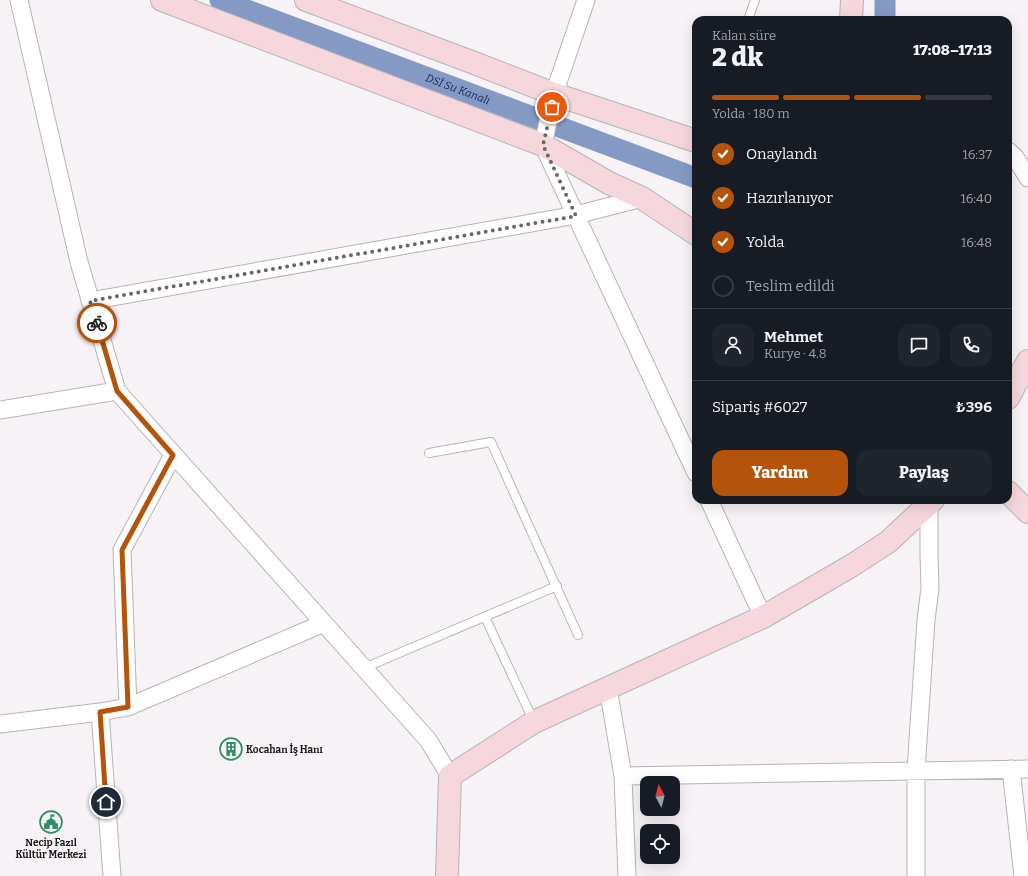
<!DOCTYPE html>
<html lang="tr">
<meta charset="utf-8">
<style>
:root{--surface:#171b24;--page:#20242c;--text:#f1f3f6;--muted:#9ea1a6;--line:#363941;--accent:#b45309}
body{margin:0;font-family:Bitter,serif;background:var(--page);color:var(--text);height:100vh;display:flex;flex-direction:column;font-size:15px;white-space:nowrap}
*{box-sizing:border-box;margin:0}
p{font-size:13px;color:var(--muted)}
.icon{flex:none;width:22px;height:22px;fill:none;stroke:currentColor;stroke-width:2;stroke-linecap:round;stroke-linejoin:round}
.map{position:relative;flex:1;overflow:hidden}
.sheet{position:absolute;left:692px;top:16px;width:320px;height:488px;display:flex;flex-direction:column;background:var(--surface);border-radius:12px;box-shadow:0 4px 16px #0002}
.sheet>*{flex:none}
.needle{width:26px;rotate:353deg}
.buttons{position:absolute;left:640px;top:776px;display:grid;gap:8px}
.buttons a{display:grid;place-items:center;width:40px;height:40px;border-radius:8px;background:var(--surface);box-shadow:0 4px 16px #0002;font-size:20px}
.pin{position:absolute;display:grid;place-items:center;width:34px;height:34px;color:#fff;margin:-17px;border:2px solid #fff;border-radius:50%;box-shadow:0 1px 4px #0007}
.courier{position:absolute;display:grid;place-items:center;width:40px;height:40px;margin:-20px;border:3px solid #b45309;border-radius:50%;background:#fff;color:#222;box-shadow:0 1px 5px #0007}
.head em{font-style:normal;font-weight:800}
.head div{display:flex;flex-direction:column-reverse}
.head{display:flex;align-items:center;justify-content:space-between;height:68px;padding:0 20px}
h1{font-size:26px;font-weight:800;line-height:30px}
.bar{display:grid;grid-template-columns:repeat(4,1fr);gap:6px 4px;align-content:center;height:48px;padding:0 20px}
.bar i{height:5px;border-radius:3px;background:var(--line)}
.bar .selected{background:var(--accent)}
.bar p{grid-column:span 4}
.line{display:flex;align-items:center;gap:10px;padding:0 20px;border-top:1px solid var(--line)}
.line div{flex:1}
.round{display:grid;place-items:center;flex:none;width:42px;height:42px;border-radius:12px;background:var(--page)}
ol{padding:0 20px;list-style:none}
li{display:flex;align-items:center;gap:12px;height:44px}
li p{margin-inline-start:auto}
li .icon{padding:4px;border-radius:50%;background:var(--accent);color:#fff;stroke-width:4}
li:last-child{color:var(--muted)}
li i{width:22px;height:22px;border:2px solid var(--line);border-radius:50%}
.action{display:flex;gap:8px;margin-top:auto;padding:8px 20px}
.action a{flex:1;height:46px;border-radius:12px;background:var(--accent);color:#fff;font-size:16px;font-weight:800;line-height:46px;text-align:center}
.action a+a{background:var(--page);color:var(--text)}
.map>svg:first-child{display:block}
</style>
<div class="map">
<svg width="1028" height="876" viewBox="0 0 1028 876">
<rect width="100%" height="100%" fill="#f6f2f6"/>
<g fill="none" stroke-linecap="round" stroke-linejoin="round">
<g stroke="#849ac5" stroke-width="21">
<path id="s1" d="M 220,0 L 696,178"/>
<path d="M 885,20 L 885,0"/>
</g>
<g stroke="#b7b3b6" stroke-width="10">
<path id="lane" d="M 748,20 L 755,0
M 429,453 L 491,442 L 578,635
M 485,617 L 534,722
M 364,668 L 557,586"/>
</g>
<g stroke="#b7b3b6" stroke-width="19">
<path id="street" d="M 19,0 L 79,262 L 117,391 L 428,740 L 450,776
M 586,0 L 554,94 L 543,145 L 696,473
M 1008,151 L 1015,157 L 1028,178
M 90,301 L 576,215 L 642,198
M 0,410 L 117,391
M 709,500 L 763,617
M 608,688 L 623,776 L 627,876
M 128,707 L 122,550 L 173,455
M 100,712 L 112,876
M 0,724 L 100,712 L 128,707 L 324,623
M 1011,769 L 1023,876
M 623,776 L 1028,769
M 916,876 L 916,770 L 926,620 L 930,588 L 929,554 L 929,504"/>
</g>
<g stroke="#b7b3b6" stroke-width="24">
<path id="secondary" d="M 162,0 L 543,145 L 609,183 L 642,198 L 696,234
M 306,0 L 469,61 L 554,94 L 696,141
M 851,20 L 852,0
M 1008,398 L 1028,361
M 1008,492 L 1028,512
M 447,876 L 450,776 L 534,722 L 763,617 L 851,566 L 888,542 L 933,500"/>
</g>
<use href="#lane" stroke="#fff" stroke-width="8"/>
<use href="#street" stroke="#fff" stroke-width="17"/>
<use href="#secondary" stroke="#f6d7de" stroke-width="22"/>
</g>
<g fill="none" stroke-linecap="round" stroke-linejoin="round">
<path stroke="#696769" stroke-width="4" stroke-dasharray="0 7.2" d="M 97,323 L 90,301 L 576,216 L 543,145 L 552,107"/>
<path stroke="#b45309" stroke-width="5" d="M 97,323 L 117,391 L 173,455 L 122,550 L 128,707 L 100,712 L 106,802"/>
</g>
<defs>
<g id="building-ring" transform="scale(1.15)"><circle r="9.5" fill="#f6f2f6" stroke="#328d63" stroke-width="1.5"/><path d="M-4-6H4V6H1V3H-1V6H-4ZM-2.5-4.3h1.7v1.8h-1.7ZM.8-4.3h1.7v1.8H.8ZM-2.5-1h1.7V.8h-1.7ZM.8-1h1.7V.8H.8Z" fill="#328d63"/></g>
<g id="civic-ring" transform="scale(1.15)"><circle r="9.5" fill="#f6f2f6" stroke="#328d63" stroke-width="1.5"/><path d="M-.6-6.5H3V-4.5H.6V-3L4-1V1h2V6H-6V1h2V-1L-.6-3ZM-1.2 2.5V6h2.4V2.5Z" fill="#328d63"/></g>
</defs>
<g fill-rule="evenodd">
<use href="#building-ring" x="231" y="749"/>
<use href="#civic-ring" x="51" y="822"/>
</g>
<g text-anchor="middle" stroke-width="4" stroke-linejoin="round" paint-order="stroke">
<g font-size="10" font-weight="bold" fill="#1d1c1d" stroke="#f6f2f6" text-anchor="start">
<text x="246" y="753">Kocahan İş Hanı</text>
<text x="51" y="846" text-anchor="middle">Necip Fazıl<tspan x="51" dy="12">Kültür Merkezi</tspan></text>
</g>
<g font-size="11" font-style="italic" fill="#0e2559" stroke="#f6f2f6">
<text dy="4" stroke="none"><textPath href="#s1" startOffset="254">DSİ Su Kanalı</textPath></text>
</g>
</g>
</svg>
<div class="buttons">
<a><svg class="needle" viewBox="-14 -14 28 28"><path d="M0-13l5 13h-10z" fill="#e53935"/><path d="M0 13l5-13h-10z" fill="#9ea1a6"/></svg></a>
<a><svg class="icon" aria-label="locate" viewBox="0 0 24 24"><circle cx="12" cy="12" r="6"/><path d="M12 2v4M12 18v4M2 12h4M18 12h4"/></svg></a>
</div>
<div class="pin" style="left:552px;top:107px;background:#ea580c"><svg class="icon" aria-label="bag" viewBox="0 0 24 24"><path d="M5 8h14l-1 12H6zM9 8a3 3 0 0 1 6 0"/></svg></div>
<div class="pin" style="left:106px;top:802px;background:#1f2937"><svg class="icon" aria-label="home" viewBox="0 0 24 24"><path d="M3 11l9-7 9 7M6 9v11h12V9"/></svg></div>
<div class="courier" style="left:97px;top:323px"><svg class="icon" aria-label="bike" viewBox="0 0 24 24"><circle cx="6" cy="16" r="4"/><circle cx="18" cy="16" r="4"/><path d="M6 16l4-8h5l3 8M10 8l3 8H6M13 5h3"/></svg></div>
<section class="sheet">
<div class="head"><div><h1>2 dk</h1><p>Kalan süre</p></div><em>17:08–17:13</em></div>
<div class="bar"><i class="selected"></i><i class="selected"></i><i class="selected"></i><i></i><p>Yolda · 180 m</p></div>
<ol>
<li><svg class="icon" aria-label="check" viewBox="0 0 24 24"><path d="M5 12l5 5 9-10"/></svg>Onaylandı<p>16:37</p></li>
<li><svg class="icon" aria-label="check" viewBox="0 0 24 24"><path d="M5 12l5 5 9-10"/></svg>Hazırlanıyor<p>16:40</p></li>
<li><svg class="icon" aria-label="check" viewBox="0 0 24 24"><path d="M5 12l5 5 9-10"/></svg>Yolda<p>16:48</p></li>
<li><i></i>Teslim edildi</li>
</ol>
<div class="line" style="height:72px"><a class="round"><svg class="icon" aria-label="person" viewBox="0 0 24 24"><circle cx="12" cy="8" r="4"/><path d="M4 21q1-7 8-7t8 7"/></svg></a><div><b>Mehmet</b><p>Kurye · 4.8</p></div><a class="round"><svg class="icon" aria-label="chat" viewBox="0 0 24 24"><path d="M4 5h16v11H9l-5 4z"/></svg></a><a class="round"><svg class="icon" aria-label="phone" viewBox="0 0 24 24"><path d="M5 4h4l2 5-3 2q2 4 5 5l2-3 5 2v4C11 20 4 13 5 4z"/></svg></a></div>
<div class="line" style="height:52px"><div>Sipariş #6027</div><b>₺396</b></div>
<div class="action"><a>Yardım</a><a>Paylaş</a></div>
</section>
</div>
